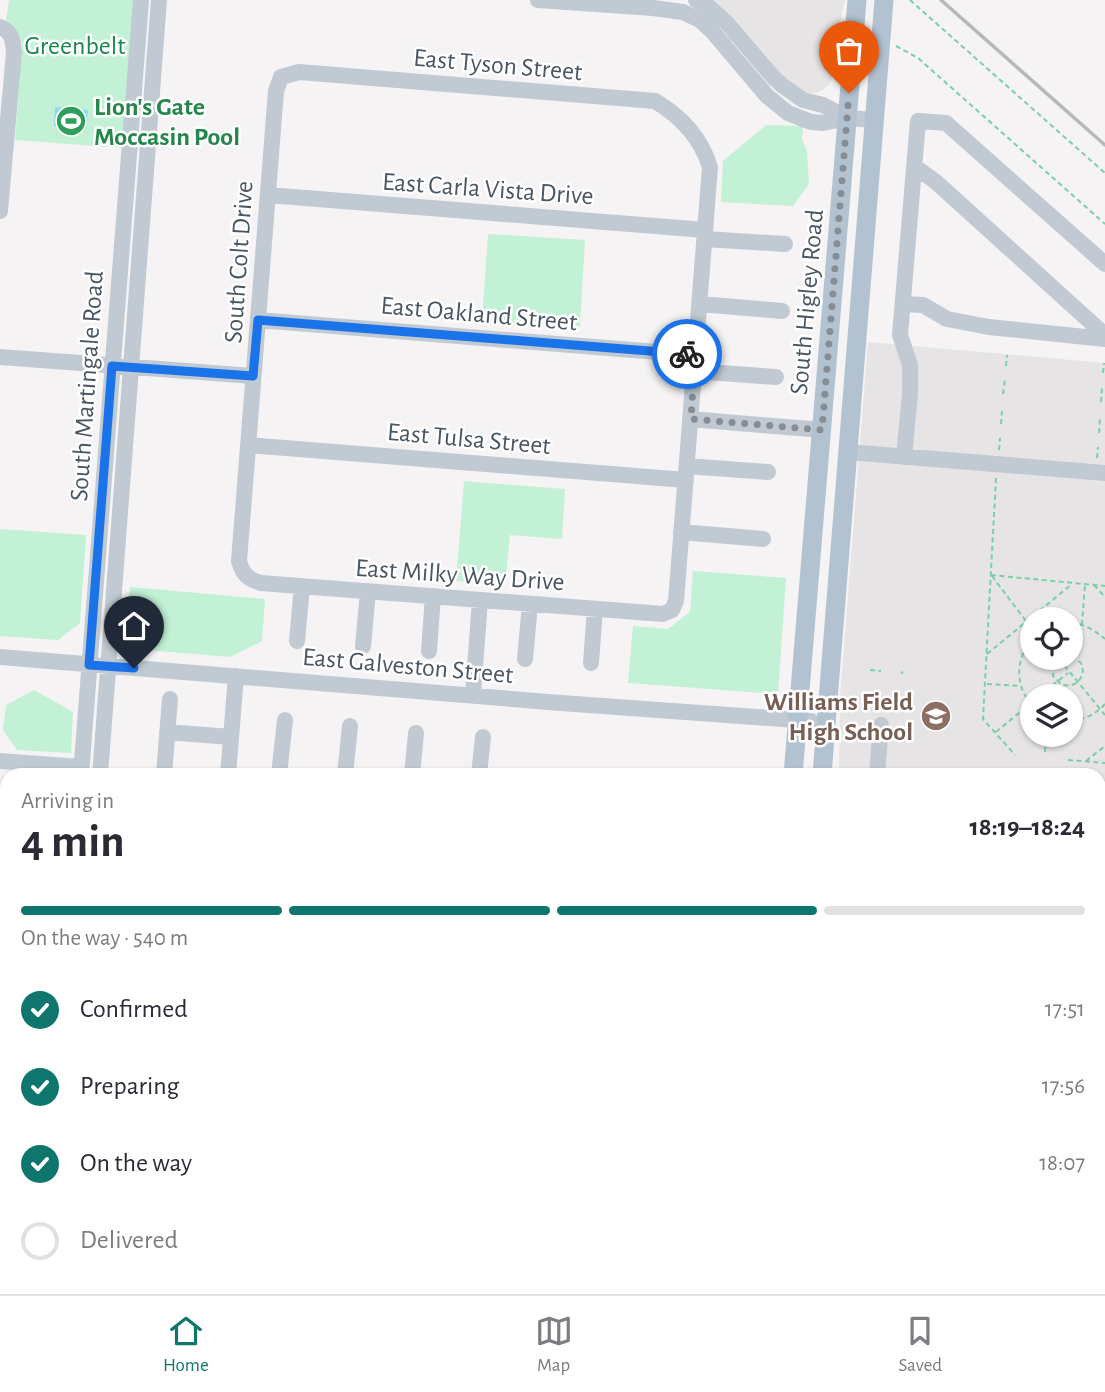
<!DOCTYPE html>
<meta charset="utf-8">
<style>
:root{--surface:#fff;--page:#f2f2f3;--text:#2b2b33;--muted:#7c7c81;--line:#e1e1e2;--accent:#0f766e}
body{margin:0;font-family:"Alegreya Sans",sans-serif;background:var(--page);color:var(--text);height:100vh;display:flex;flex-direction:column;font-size:26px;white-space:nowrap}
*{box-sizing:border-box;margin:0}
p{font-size:23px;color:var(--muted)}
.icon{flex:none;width:38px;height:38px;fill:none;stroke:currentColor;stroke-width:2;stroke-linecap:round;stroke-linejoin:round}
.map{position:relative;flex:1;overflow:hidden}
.side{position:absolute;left:0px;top:768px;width:1106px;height:527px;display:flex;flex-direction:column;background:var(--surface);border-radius:21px 21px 0 0;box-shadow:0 2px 5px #0004}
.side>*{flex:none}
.buttons{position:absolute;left:1020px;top:607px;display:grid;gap:14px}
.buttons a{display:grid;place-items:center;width:63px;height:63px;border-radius:50%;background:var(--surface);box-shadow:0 2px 5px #0004;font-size:35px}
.pin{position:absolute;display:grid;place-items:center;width:60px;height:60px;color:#fff;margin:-72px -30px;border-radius:50% 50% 50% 0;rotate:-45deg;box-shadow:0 0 7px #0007}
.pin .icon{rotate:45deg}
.courier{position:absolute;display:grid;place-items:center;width:70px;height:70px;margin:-35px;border:5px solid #1a73e8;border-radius:50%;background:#fff;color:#222;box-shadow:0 2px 9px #0007}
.overview em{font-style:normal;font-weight:700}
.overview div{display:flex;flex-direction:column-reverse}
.overview{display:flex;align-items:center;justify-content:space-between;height:119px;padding:0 21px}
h1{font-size:46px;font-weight:700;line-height:52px}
.bar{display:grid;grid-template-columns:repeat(4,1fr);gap:10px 7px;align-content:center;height:84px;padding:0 21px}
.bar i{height:9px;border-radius:5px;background:var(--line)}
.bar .selected{background:var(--accent)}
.bar p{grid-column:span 4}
ol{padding:0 21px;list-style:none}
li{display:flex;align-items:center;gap:21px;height:77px}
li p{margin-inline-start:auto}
li .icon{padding:7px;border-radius:50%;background:var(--accent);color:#fff;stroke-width:4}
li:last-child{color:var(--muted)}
li i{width:38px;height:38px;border:4px solid var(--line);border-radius:50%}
.dock{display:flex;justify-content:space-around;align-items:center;height:98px;border-top:2px solid var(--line);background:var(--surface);font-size:19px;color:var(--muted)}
.dock a{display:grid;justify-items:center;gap:4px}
.dock .selected{color:var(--accent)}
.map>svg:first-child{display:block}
</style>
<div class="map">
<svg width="1105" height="1294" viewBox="0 0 1105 1294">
<rect width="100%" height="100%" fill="#f5f3f3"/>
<path fill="#e6e4e5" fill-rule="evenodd" d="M 713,0 L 845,0 L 836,41 L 833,76 L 828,86 L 823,90 L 815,93 L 809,93 L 801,91 L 788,82 L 734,18 Z
M 868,342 L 1105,363 L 1105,1121 L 1099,1121 L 1099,775 L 839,775 L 840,697 ZM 1032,620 L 1071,620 L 1071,658 L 1032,658 ZM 1032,696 L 1071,696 L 1071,735 L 1032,735 Z"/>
<path fill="#c3f1d5" d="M 9,0 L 135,0 L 123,148 L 15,140 L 22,45 L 19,35 L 6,20 Z
M 766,125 L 803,126 L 802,140 L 807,151 L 809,184 L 793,206 L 721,202 L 723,161 Z
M 488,234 L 585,240 L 580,327 L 482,321 Z
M 464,481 L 565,489 L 562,539 L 510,535 L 505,585 L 456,581 Z
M 0,529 L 86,535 L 80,623 L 58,640 L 0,636 Z
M 693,571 L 786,578 L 778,694 L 628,683 L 633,626 L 668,629 L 690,612 Z
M 130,587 L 265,599 L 262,641 L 230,657 L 145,650 L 127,629 Z
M 34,690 L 73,712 L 71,753 L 17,750 L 3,730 L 6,705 Z
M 0,1239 L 7,1239 L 7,1288 L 32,1288 L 32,1293 L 29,1294 L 0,1294 Z
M 80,1288 L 187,1288 L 194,1294 L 80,1294 Z"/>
<path fill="#90daee" d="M 55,107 L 88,110 L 86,129 L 54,126 Z"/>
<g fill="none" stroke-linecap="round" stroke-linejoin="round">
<path stroke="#7ad0a6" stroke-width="2" stroke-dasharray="5 3.5" stroke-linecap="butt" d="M 910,0 L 1105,173
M 896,46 L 918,58 L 1105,224
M 1006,366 L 1007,355
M 1103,373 L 1104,363
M 1003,394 L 1005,379
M 1101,402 L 1102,387
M 1001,424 L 1002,411
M 1099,433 L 1100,419
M 999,450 L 1000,438
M 1097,458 L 1098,447
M 996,478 L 983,719 L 1015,755
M 991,575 L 1105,586
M 992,576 L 1032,629
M 1094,585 L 1105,597
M 1071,623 C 1085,624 1094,630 1105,639
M 1082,625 L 1085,584
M 1032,638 C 1016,659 1014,685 1032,705
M 987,654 L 1072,584
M 1060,658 L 1054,665 L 1053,676 L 1061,684 C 1072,688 1081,683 1083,671 L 1081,663 L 1071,656
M 1059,659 L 1105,715
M 870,670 L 881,671
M 901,672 L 903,673
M 987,684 L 1021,686
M 1039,696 L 1068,673
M 1071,721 C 1084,720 1096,714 1105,704
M 996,732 L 1032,702
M 1045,752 L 1046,735
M 1068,760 L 1105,763
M 1086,761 L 1105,746
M 229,1294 L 229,1288"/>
<path stroke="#c1cad2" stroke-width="16" d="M 538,0 L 653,8 L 683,12 L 700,20 L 712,31 L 767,96 L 788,113 L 811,122 L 823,123 L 847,118 L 874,120
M 696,0 L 709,7 L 727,23 L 773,77 L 783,86 L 803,100 L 823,105 L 847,118
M 0,27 C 12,31 13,41 14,52 L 0,211
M 299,72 L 655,101 C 682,117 701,138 710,167 L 676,601 L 672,610 L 663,614 L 261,583 C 248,579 243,575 239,561 L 276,91 L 281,77 Z
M 914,166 L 936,182 L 1105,335
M 268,195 L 705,230
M 705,239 L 785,244
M 700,304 L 782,311
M 903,304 L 923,305 L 947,319 L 989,327 L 1105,339
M 258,320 L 695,355
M 0,357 L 253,376
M 694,371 L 776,377
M 690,419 L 822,430
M 248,445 L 686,480
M 848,452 L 1105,473
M 904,457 L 910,394 L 910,365 L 900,335 L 918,121 L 946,123 L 1105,264
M 687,466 L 768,472
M 681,532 L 763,539
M 297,641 L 302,586
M 363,646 L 368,591
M 429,651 L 433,596
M 0,657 L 561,703 L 811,721
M 525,659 L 530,604
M 591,663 L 595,609
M 473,695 L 480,600
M 167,732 L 231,737
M 0,761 L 81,767
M 81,775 L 141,0
M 100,775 L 159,0
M 164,775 L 170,699
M 228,775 L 236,676
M 279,775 L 285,720
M 345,775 L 350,726
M 412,775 L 416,733
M 479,775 L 483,737
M 877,775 L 881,725
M 1099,851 L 1105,852
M 0,918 L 7,918
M 1099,993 L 1105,994
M 0,1066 L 7,1066
M 1099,1189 L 1105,1190
M 0,1224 L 7,1225
M 44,1288 L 45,1294
M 63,1288 L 65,1294
M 404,1288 L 478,1294
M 879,1288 L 908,1290
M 283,1294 L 284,1288
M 545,1294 L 546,1288
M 619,1294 L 620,1288"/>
<path stroke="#b3c2d1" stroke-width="19" d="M 793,775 L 857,0
M 822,775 L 884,0
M 751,1294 L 752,1288
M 779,1294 L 779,1288"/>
<path stroke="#b5b8bd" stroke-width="3.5" d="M 941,0 L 1105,145"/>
</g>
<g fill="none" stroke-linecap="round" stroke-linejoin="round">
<path stroke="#868d94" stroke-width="7" stroke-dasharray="0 12.6" d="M 687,354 L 695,355 L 691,419 L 822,430 L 849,93"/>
<path stroke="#1a73e8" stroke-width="9" d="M 134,668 L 89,665 L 112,366 L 253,376 L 258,320 L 687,354"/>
</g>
<defs>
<g id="stadium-disc" transform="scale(1.575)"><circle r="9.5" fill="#2e9e5b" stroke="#fff"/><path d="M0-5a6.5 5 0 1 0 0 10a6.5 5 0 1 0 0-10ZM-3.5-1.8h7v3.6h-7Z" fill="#fff"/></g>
<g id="school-disc" transform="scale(1.575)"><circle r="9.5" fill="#8d6e63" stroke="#fff"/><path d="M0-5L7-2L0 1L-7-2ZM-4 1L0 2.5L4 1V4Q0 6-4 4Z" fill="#fff"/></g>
</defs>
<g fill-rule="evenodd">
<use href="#stadium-disc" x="71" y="121"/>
<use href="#school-disc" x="936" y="716"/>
</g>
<g text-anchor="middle" stroke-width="5" stroke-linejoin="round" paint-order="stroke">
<g font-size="26" fill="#17864f" stroke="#fff">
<text x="75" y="54">Greenbelt</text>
</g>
<g font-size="26" fill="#4a5661" stroke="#fff">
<text transform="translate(498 64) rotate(5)" y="9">East Tyson Street</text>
<text transform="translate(488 188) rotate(4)" y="9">East Carla Vista Drive</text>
<text transform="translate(238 262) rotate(-86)" y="9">South Colt Drive</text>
<text transform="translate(806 302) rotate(-85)" y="9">South Higley Road</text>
<text transform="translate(479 313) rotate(5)" y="9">East Oakland Street</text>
<text transform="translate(86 386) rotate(-86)" y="9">South Martingale Road</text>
<text transform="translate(469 438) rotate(5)" y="9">East Tulsa Street</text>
<text transform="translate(460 574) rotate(4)" y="9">East Milky Way Drive</text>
<text transform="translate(408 665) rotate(5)" y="9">East Galveston Street</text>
</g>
<g font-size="26" font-weight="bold" fill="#27864d" stroke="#fff" text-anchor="start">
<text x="94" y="115">Lion's Gate<tspan x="94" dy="30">Moccasin Pool</tspan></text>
</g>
<g font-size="26" font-weight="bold" fill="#785e54" stroke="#fff" text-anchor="end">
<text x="913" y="710">Williams Field<tspan x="913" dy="30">High School</tspan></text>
</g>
</g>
</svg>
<div class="buttons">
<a><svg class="icon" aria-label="locate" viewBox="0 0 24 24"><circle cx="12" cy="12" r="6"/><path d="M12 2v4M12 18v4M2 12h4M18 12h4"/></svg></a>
<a><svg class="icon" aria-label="layers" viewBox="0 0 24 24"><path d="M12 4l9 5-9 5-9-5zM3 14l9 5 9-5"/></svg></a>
</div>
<div class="pin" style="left:849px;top:93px;background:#ea580c"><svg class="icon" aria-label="bag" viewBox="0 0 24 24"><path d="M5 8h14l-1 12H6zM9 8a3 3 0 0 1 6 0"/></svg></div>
<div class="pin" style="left:134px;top:668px;background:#1f2937"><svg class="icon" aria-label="home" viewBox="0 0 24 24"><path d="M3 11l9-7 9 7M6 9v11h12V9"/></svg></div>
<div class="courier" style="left:687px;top:354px"><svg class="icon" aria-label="bike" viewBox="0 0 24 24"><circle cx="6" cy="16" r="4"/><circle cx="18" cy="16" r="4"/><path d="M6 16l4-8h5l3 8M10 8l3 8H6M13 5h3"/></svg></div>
<section class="side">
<div class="overview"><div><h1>4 min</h1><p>Arriving in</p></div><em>18:19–18:24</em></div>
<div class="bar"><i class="selected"></i><i class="selected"></i><i class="selected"></i><i></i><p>On the way · 540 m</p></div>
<ol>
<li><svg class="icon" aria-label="check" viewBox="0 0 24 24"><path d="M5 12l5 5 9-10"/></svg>Confirmed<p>17:51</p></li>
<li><svg class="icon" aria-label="check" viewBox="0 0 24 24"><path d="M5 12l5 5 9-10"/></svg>Preparing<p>17:56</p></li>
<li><svg class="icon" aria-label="check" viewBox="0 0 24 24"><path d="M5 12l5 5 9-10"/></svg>On the way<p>18:07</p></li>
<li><i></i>Delivered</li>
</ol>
</section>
</div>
<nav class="dock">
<a class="selected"><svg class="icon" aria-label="home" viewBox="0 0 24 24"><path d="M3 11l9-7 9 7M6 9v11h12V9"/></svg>Home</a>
<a><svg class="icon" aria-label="map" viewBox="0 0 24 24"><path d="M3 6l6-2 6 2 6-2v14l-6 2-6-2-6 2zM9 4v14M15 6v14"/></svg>Map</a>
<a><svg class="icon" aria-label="saved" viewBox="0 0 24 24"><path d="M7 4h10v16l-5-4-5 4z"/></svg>Saved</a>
</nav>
